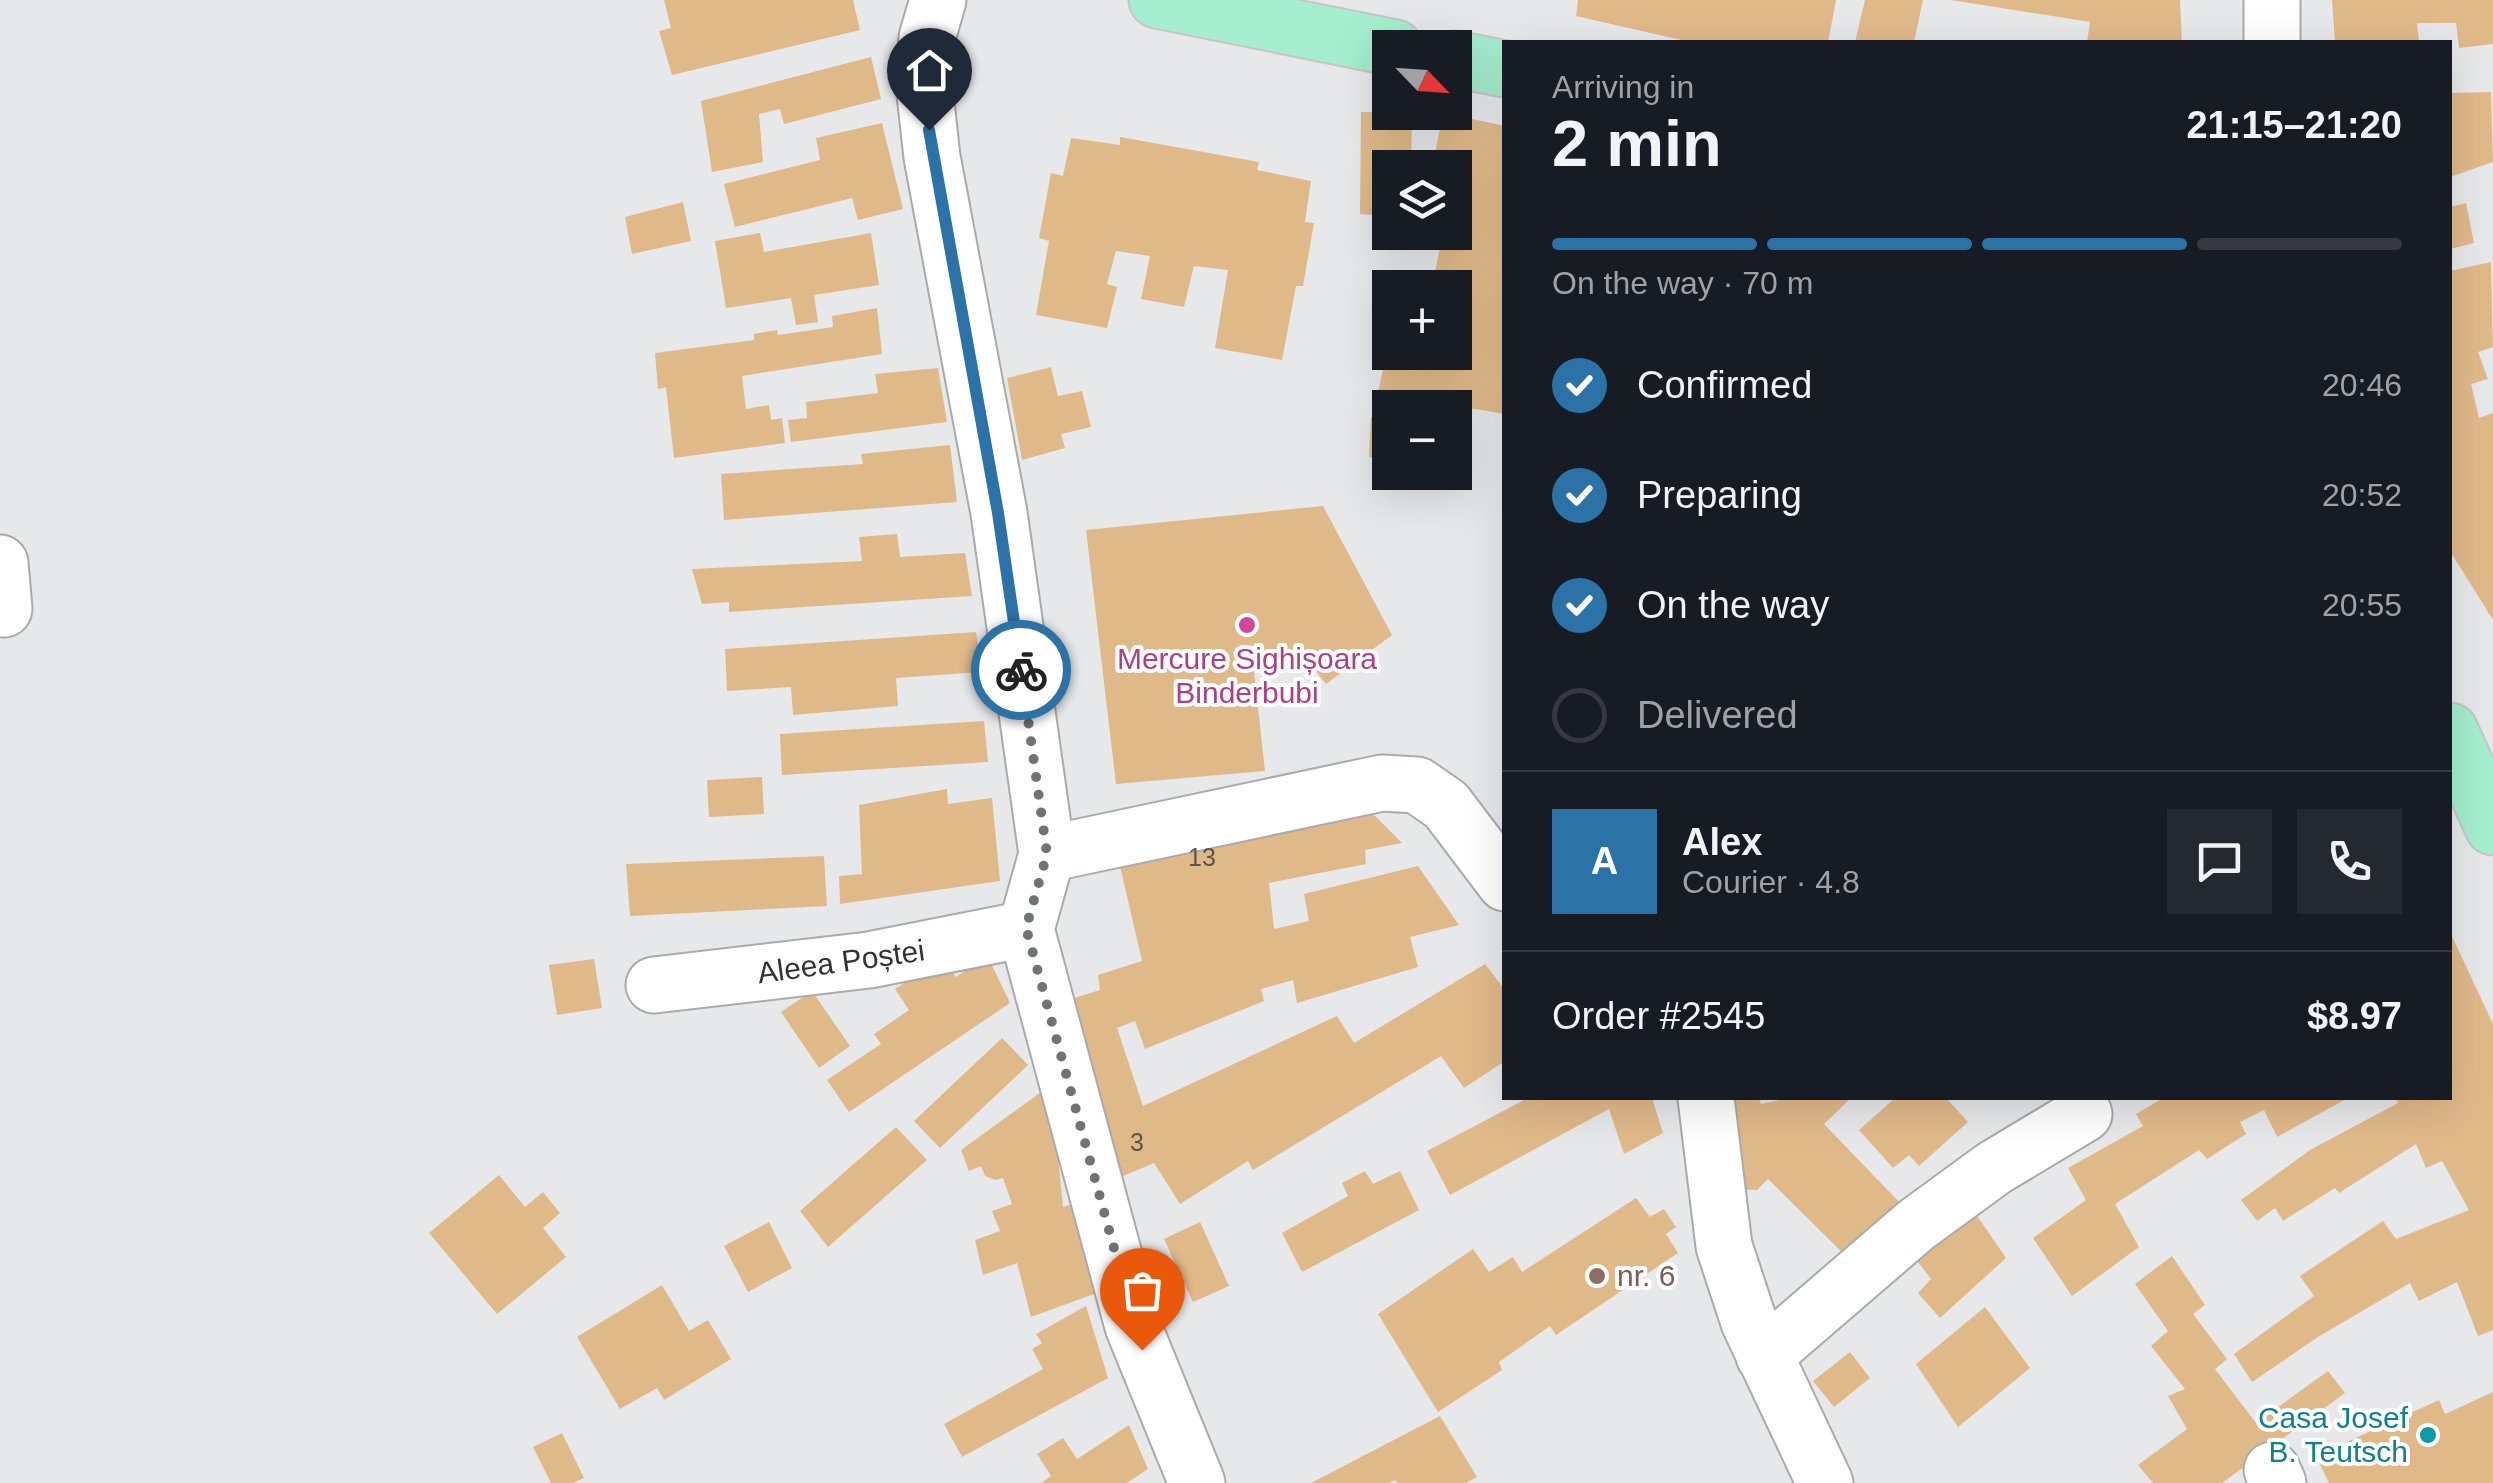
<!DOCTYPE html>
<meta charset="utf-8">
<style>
:root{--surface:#171b24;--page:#242831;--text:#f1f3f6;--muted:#9ea1a6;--line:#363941;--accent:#2b73a7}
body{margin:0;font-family:Helvetica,sans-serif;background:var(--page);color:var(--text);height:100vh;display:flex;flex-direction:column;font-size:38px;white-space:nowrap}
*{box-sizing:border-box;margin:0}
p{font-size:32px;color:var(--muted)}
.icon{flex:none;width:55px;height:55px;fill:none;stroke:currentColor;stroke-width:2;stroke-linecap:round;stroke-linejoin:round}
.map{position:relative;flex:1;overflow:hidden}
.panel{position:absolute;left:1502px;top:40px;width:950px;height:1060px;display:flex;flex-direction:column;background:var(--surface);border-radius:0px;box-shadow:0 10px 40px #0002}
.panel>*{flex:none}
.needle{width:65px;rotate:115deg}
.tools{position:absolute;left:1372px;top:30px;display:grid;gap:20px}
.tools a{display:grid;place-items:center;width:100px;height:100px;border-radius:0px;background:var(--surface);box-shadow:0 10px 40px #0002;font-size:50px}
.pin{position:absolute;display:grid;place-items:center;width:85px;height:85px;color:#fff;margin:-102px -42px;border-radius:50% 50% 50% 0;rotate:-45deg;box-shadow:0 0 10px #0007}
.pin .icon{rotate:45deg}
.courier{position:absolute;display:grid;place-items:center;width:100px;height:100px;margin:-50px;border:8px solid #2b73a7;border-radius:50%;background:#fff;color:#222;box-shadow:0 2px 12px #0007}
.head em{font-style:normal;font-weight:700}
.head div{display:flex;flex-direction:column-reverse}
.head{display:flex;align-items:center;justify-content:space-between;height:170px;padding:0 50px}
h1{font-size:65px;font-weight:700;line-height:75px}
.bar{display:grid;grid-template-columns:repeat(4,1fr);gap:15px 10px;align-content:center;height:120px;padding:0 50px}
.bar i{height:12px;border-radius:8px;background:var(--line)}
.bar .selected{background:var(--accent)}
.bar p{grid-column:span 4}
.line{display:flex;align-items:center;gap:25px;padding:0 50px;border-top:2px solid var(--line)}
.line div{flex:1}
.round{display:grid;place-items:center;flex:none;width:105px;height:105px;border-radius:0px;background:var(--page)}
ol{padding:0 50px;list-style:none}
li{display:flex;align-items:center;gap:30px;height:110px}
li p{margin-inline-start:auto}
li .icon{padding:10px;border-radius:50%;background:var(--accent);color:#fff;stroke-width:4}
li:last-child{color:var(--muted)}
li i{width:55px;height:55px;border:5px solid var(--line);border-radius:50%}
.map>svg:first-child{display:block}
</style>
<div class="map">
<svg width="2493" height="1483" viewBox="0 0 2493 1483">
<rect width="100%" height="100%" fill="#e7e8e9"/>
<path fill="#e0b989" d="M 664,0 L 853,0 L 860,30 L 672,75 L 659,31 L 671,28 Z
M 1578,0 L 1836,0 L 1828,42 L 1690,42 L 1576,16 Z
M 1865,0 L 1923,0 L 1914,42 L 1855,42 Z
M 1951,0 L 2180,0 L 2182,42 L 2087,42 L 2090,22 Z
M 2332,0 L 2493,0 L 2493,44 L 2459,48 L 2456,23 L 2417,23 L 2419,42 L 2335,42 Z
M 871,57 L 881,99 L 784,124 L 780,109 L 759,114 L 763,162 L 712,172 L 701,101 Z
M 2491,92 L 2493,162 L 2450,177 L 2450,93 Z
M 1361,112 L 1412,113 L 1411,168 L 1390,168 L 1390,232 L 1410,232 L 1409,245 L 1374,245 L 1374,215 L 1360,214 Z
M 1443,113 L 1505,126 L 1505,414 L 1378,393 L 1388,345 L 1390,352 L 1455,352 L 1455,288 L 1432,288 L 1443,232 L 1455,232 L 1455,221 L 1460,222 L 1466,176 L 1455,175 L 1455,168 L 1432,168 Z
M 882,123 L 903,209 L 858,220 L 852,198 L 735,227 L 724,184 L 820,160 L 816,138 Z
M 1120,137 L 1259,162 L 1257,170 L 1311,181 L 1305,222 L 1314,223 L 1303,286 L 1296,286 L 1282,360 L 1215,348 L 1228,270 L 1194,266 L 1184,307 L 1141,299 L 1150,256 L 1116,251 L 1107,284 L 1117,287 L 1107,328 L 1036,315 L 1049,241 L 1039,238 L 1051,173 L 1063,176 L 1071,138 L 1120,145 Z
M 683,202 L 691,241 L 632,254 L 625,217 Z
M 2466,203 L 2474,243 L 2450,249 L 2450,207 Z
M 760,233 L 764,252 L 871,233 L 879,285 L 814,295 L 818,322 L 796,325 L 791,298 L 726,308 L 715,241 Z
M 2491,262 L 2493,347 L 2478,352 L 2488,379 L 2471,384 L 2479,418 L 2493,413 L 2493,620 L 2450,551 L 2450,271 Z
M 877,308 L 882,354 L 742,376 L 746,409 L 769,405 L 771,420 L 782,418 L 785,443 L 674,458 L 666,387 L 658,389 L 655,353 L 754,340 L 754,334 L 777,330 L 778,335 L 833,327 L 832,316 Z
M 1051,367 L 1058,396 L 1082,391 L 1091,427 L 1061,434 L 1065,448 L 1022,460 L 1007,378 Z
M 938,368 L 947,422 L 791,442 L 788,420 L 807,418 L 806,402 L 878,393 L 875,374 Z
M 1371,417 L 1390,418 L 1390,459 L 1369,457 Z
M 950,445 L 957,502 L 724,520 L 721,474 L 863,464 L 861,454 Z
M 1323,506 L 1392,635 L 1326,684 L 1302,654 L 1254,671 L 1265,771 L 1116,784 L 1086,530 Z
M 897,534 L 900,557 L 965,553 L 972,596 L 729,612 L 729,602 L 702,604 L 692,569 L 862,561 L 859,537 Z
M 976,632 L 981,672 L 896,678 L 898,706 L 793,715 L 791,687 L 727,691 L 725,649 Z
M 984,721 L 988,762 L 782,775 L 780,734 Z
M 762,777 L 764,814 L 709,817 L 707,780 Z
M 947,789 L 948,804 L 992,798 L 1000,881 L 840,904 L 839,876 L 862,874 L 859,805 Z
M 1360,809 L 1375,816 L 1402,843 L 1365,850 L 1366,864 L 1269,883 L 1274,929 L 1309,921 L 1304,894 L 1418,866 L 1459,925 L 1410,937 L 1418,967 L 1297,1003 L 1293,980 L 1261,989 L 1264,1001 L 1145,1049 L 1135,1021 L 1117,1028 L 1143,1106 L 1337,1016 L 1354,1043 L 1485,964 L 1505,990 L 1505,1061 L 1464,1088 L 1441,1056 L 1253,1170 L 1248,1161 L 1180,1204 L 1154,1163 L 1121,1177 L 1071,999 L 1100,990 L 1098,975 L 1142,961 L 1117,853 Z
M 824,856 L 827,906 L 630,916 L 626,864 Z
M 2450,932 L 2493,1024 L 2493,1330 L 2478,1336 L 2457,1282 L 2419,1301 L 2410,1283 L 2318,1337 L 2252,1382 L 2234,1354 L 2314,1296 L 2300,1276 L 2383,1221 L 2396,1239 L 2469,1210 L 2442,1161 L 2426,1168 L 2416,1144 L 2339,1193 L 2335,1188 L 2283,1221 L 2275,1208 L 2257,1221 L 2241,1200 L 2310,1150 L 2398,1103 L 2395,1098 L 2450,1098 Z
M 987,955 L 1010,1003 L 849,1112 L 827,1080 L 881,1044 L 874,1034 L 909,1010 L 895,989 L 937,961 L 947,964 L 956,977 Z
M 594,959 L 602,1008 L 557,1015 L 549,965 Z
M 812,991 L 850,1046 L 819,1068 L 781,1012 Z
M 1002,1038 L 1028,1065 L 940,1148 L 914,1121 Z
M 1051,1085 L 1063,1207 L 1084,1200 L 1097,1293 L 1031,1317 L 1017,1263 L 983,1275 L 975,1240 L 1000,1231 L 992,1211 L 1012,1204 L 1003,1178 L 995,1180 L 985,1176 L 981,1166 L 969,1171 L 961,1150 Z
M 1528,1098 L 1652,1098 L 1663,1133 L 1624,1154 L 1609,1109 L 1450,1195 L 1427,1151 Z
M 1728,1098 L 1759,1098 L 1761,1104 L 1789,1098 L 1851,1098 L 1824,1124 L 1902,1205 L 1849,1259 L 1768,1179 L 1757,1190 L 1732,1189 Z
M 1895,1098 L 1946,1098 L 1968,1122 L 1919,1166 L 1909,1155 L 1893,1168 L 1859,1130 Z
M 2163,1098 L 2348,1098 L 2277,1137 L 2264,1110 L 2240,1122 L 2246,1134 L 2207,1159 L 2199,1150 L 2115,1204 L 2139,1247 L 2072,1296 L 2033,1238 L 2086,1200 L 2068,1168 L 2143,1126 L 2136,1114 Z
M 896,1127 L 927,1160 L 828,1247 L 800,1211 Z
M 1365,1171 L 1373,1184 L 1400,1171 L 1419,1210 L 1302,1272 L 1282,1233 L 1348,1196 L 1342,1183 Z
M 499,1175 L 525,1207 L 543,1192 L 560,1213 L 543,1228 L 566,1257 L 497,1314 L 429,1233 Z
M 1636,1198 L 1650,1217 L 1664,1209 L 1676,1227 L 1666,1234 L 1678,1253 L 1556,1335 L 1550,1326 L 1499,1362 L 1502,1370 L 1438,1412 L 1378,1314 L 1473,1249 L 1489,1272 L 1513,1257 L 1522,1272 Z
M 1967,1201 L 2006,1258 L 1940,1318 L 1918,1293 L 1931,1279 L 1908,1249 Z
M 769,1222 L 792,1268 L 748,1292 L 724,1246 Z
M 1200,1222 L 1229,1286 L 1193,1302 L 1164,1239 Z
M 2172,1256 L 2205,1305 L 2193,1314 L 2227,1359 L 2215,1369 L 2256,1423 L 2328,1371 L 2345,1393 L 2222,1483 L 2153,1483 L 2138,1465 L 2187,1429 L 2168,1396 L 2185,1389 L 2151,1346 L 2168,1331 L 2135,1284 Z
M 662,1285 L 689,1331 L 708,1320 L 731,1359 L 664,1400 L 657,1388 L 620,1409 L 577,1337 Z
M 1086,1306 L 1108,1378 L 962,1457 L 944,1424 L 1043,1369 L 1032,1349 L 1042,1343 L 1036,1334 Z
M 1985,1307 L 2030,1368 L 1958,1427 L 1916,1364 Z
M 1850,1352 L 1870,1378 L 1834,1407 L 1813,1381 Z
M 2493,1392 L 2493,1483 L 2329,1483 L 2316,1456 L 2439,1400 L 2445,1414 Z
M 1440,1416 L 1477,1477 L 1466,1483 L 1397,1483 L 1395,1480 L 1389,1483 L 1311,1483 Z
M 1129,1425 L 1148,1469 L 1127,1483 L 1041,1483 L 1051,1476 L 1037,1454 L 1063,1438 L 1077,1459 Z
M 562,1433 L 584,1478 L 573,1483 L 551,1483 L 533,1447 Z"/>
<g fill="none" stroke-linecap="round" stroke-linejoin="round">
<g stroke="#a9aaab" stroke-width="59">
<path id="minor" d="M 938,0 L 927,38 L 923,76 L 932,157 L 999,513 L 1047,854 L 1026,929 L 1133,1326 L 1197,1483
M 2272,0 L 2272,42
M 0,563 L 4,609
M 1047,854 L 1382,783 L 1417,785 L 1446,805 L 1505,883
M 654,985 L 869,960 L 1026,929
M 1706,1098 L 1724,1246 L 1749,1322 L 1825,1483
M 1764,1356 L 1916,1225 L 1994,1168 L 2084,1114
M 2272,1470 L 2278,1483"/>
</g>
<g stroke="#c6c6c6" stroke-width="59">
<path id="major" d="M 1157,0 L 1395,48
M 1455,59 L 1505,69
M 2450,731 L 2493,827"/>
</g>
<use href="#minor" stroke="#fff" stroke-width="55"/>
<use href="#major" stroke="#a4eecf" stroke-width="55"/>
</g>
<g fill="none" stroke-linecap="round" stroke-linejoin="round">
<path stroke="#717273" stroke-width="10" stroke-dasharray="0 18" d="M 1021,670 L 1047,854 L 1026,928 L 1142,1350"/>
<path stroke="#2b73a7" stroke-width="12" d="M 929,130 L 998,513 L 1021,670"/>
</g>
<circle fill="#d1479c" stroke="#fff" stroke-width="4" cx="1247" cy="625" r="10"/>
<circle fill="#8d6e63" stroke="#fff" stroke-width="4" cx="1597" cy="1276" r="10"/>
<circle fill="#0f9aa8" stroke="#fff" stroke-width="4" cx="2428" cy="1435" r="10"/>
<g text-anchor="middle" stroke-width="8" stroke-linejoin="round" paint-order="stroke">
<g font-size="25" fill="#5e5448">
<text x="1202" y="866">13</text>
<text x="1137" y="1151">3</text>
</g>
<g font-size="30" fill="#b23c85" stroke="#fff">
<text x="1247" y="669">Mercure Sighișoara<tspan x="1247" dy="34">Binderbubi</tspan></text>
</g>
<g font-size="30" fill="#323233" stroke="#fff">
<text transform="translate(841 962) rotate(-8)" y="10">Aleea Poștei</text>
</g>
<g font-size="30" fill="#785e54" stroke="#fff" text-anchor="start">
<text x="1617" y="1286">nr. 6</text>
</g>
<g font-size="30" fill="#0d838f" stroke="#fff" text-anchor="end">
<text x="2408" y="1428">Casa Josef<tspan x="2408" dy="34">B. Teutsch</tspan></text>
</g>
</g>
</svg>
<div class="tools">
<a><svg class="needle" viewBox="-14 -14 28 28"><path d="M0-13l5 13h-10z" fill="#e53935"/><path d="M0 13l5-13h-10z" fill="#9ea1a6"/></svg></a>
<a><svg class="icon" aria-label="layers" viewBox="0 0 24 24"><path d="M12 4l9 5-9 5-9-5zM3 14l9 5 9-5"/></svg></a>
<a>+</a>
<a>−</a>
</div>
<div class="pin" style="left:1142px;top:1350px;background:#ea580c"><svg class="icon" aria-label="bag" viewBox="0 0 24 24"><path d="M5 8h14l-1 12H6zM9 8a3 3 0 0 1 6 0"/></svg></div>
<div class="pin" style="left:929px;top:130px;background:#1f2937"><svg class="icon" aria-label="home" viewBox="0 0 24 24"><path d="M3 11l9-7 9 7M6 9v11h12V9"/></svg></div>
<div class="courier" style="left:1021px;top:670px"><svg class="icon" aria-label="bike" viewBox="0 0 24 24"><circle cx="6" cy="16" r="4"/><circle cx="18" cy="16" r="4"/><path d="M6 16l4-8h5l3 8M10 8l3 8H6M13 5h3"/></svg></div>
<section class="panel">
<div class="head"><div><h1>2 min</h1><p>Arriving in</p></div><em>21:15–21:20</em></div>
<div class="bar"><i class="selected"></i><i class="selected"></i><i class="selected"></i><i></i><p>On the way · 70 m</p></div>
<ol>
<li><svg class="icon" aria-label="check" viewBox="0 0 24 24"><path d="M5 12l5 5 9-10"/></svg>Confirmed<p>20:46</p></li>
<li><svg class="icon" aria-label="check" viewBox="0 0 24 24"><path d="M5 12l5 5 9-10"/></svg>Preparing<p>20:52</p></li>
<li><svg class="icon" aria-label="check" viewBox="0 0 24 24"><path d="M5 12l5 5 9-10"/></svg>On the way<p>20:55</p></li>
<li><i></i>Delivered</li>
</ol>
<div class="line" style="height:180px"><b class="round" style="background:var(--accent);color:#fff">A</b><div><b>Alex</b><p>Courier · 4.8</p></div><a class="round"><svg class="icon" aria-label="chat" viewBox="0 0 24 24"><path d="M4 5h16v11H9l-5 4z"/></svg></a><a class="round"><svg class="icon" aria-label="phone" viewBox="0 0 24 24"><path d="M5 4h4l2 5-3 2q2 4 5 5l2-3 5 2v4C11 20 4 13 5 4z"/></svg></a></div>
<div class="line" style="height:130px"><div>Order #2545</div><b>$8.97</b></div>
</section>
</div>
